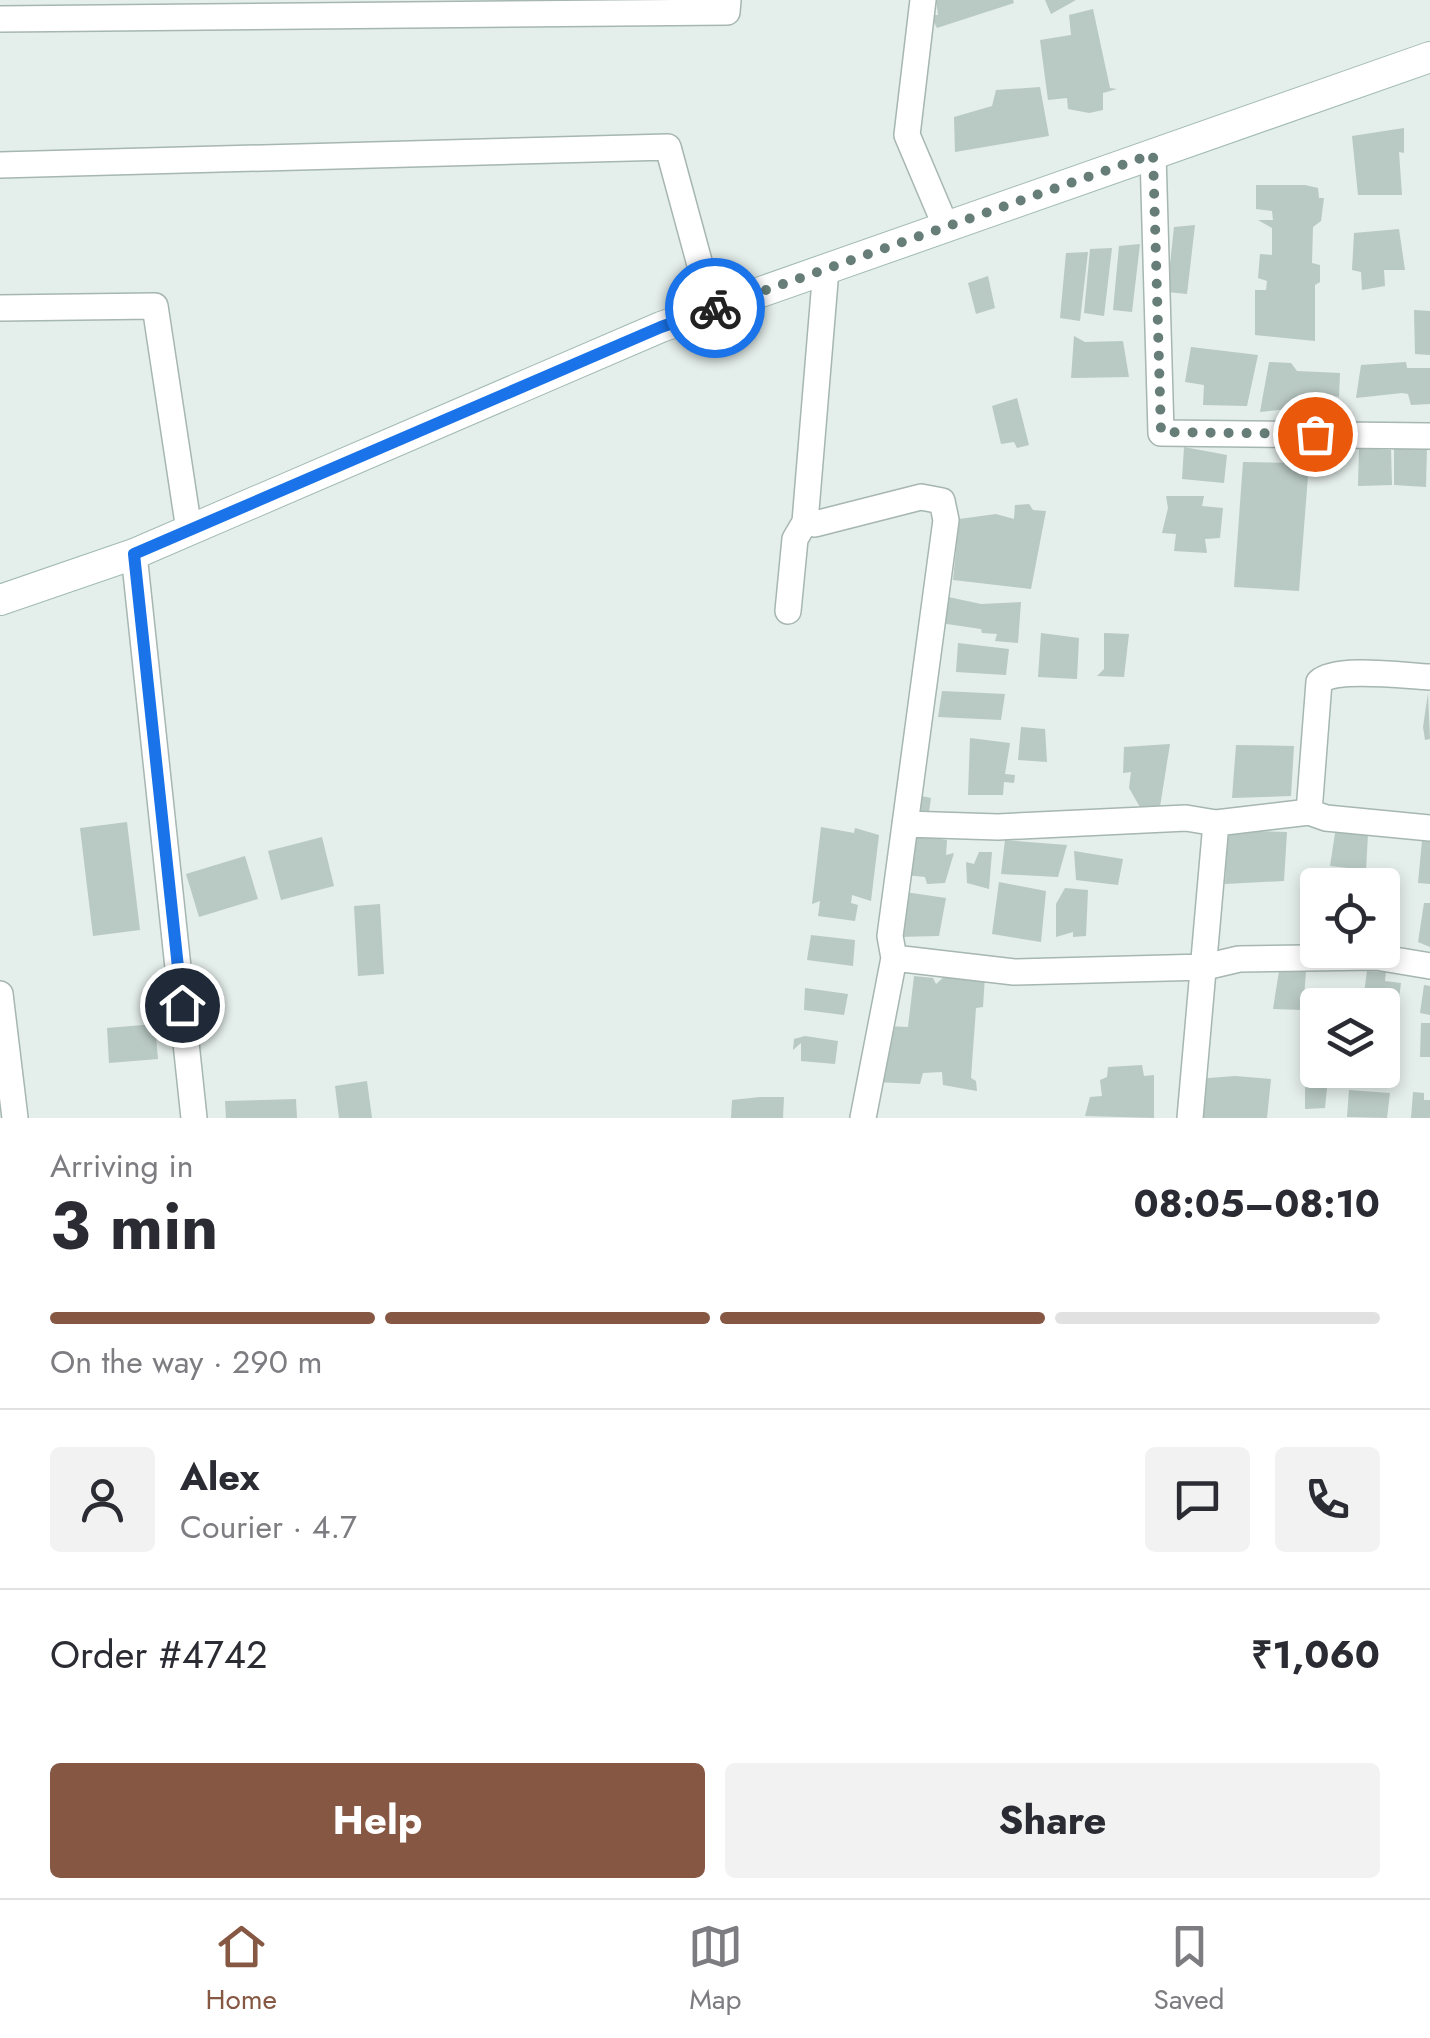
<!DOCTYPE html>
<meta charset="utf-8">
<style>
:root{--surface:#fff;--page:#f2f2f3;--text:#2b2b33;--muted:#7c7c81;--line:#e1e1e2;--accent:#865844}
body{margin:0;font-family:Jost,sans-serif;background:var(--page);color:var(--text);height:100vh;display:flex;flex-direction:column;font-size:38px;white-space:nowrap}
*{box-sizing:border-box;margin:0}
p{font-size:32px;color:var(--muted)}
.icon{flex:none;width:55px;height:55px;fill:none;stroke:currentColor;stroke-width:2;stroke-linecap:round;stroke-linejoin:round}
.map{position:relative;height:1118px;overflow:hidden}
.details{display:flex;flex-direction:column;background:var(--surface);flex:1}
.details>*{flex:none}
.buttons{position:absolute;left:1300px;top:868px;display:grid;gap:20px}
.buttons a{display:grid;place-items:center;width:100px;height:100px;border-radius:10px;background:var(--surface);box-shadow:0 5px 15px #0003;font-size:50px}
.pin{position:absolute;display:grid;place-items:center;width:85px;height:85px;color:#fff;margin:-42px;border:5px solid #fff;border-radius:50%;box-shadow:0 2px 10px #0007}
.courier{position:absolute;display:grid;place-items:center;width:100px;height:100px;margin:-50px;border:8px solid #1a73e8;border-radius:50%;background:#fff;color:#222;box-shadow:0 2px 12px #0007}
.headline em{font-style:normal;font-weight:700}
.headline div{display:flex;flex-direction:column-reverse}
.headline{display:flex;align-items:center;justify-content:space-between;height:170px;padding:0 50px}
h1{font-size:65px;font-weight:700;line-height:75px}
.bar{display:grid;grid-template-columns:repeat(4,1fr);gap:15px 10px;align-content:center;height:120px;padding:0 50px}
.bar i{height:12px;border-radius:8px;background:var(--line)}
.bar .current{background:var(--accent)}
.bar p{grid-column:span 4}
.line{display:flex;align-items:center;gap:25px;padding:0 50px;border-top:2px solid var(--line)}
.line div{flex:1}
.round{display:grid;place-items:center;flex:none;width:105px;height:105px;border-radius:10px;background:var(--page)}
.cta{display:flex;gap:20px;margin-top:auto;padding:20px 50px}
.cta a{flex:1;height:115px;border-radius:10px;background:var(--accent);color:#fff;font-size:40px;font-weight:700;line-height:115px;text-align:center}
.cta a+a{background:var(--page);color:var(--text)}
.tab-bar{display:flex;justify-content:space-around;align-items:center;height:140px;border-top:2px solid var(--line);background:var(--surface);font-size:28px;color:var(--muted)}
.tab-bar a{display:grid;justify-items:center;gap:5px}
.tab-bar .current{color:var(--accent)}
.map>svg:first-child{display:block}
</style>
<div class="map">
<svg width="1430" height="1118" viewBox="0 0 1430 1118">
<rect width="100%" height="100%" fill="#e4eeea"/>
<path fill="#b9c9c4" d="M 936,0 L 1013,0 L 1014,3 L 937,28 L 930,15 L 938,15 Z
M 1045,0 L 1076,0 L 1051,14 Z
M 1093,9 L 1110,88 L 1117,89 L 1103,93 L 1103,110 L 1089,113 L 1068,109 L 1067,98 L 1048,100 L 1040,40 L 1071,35 L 1069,15 Z
M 1040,87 L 1049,136 L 955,152 L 954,117 L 992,106 L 996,90 Z
M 1404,128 L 1404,153 L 1399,152 L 1402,195 L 1358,195 L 1352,136 Z
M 1256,185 L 1305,185 L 1318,188 L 1319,198 L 1324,198 L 1321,221 L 1313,227 L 1312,263 L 1320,265 L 1320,282 L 1315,285 L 1315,341 L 1255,335 L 1255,290 L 1266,290 L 1267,281 L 1258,278 L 1260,254 L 1272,255 L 1272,228 L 1258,220 L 1273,220 L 1272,211 L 1256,209 Z
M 1195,225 L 1187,294 L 1167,292 L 1174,227 Z
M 1399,229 L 1405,270 L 1384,270 L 1385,286 L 1362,290 L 1361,272 L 1352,270 L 1354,233 Z
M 1140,244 L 1132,312 L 1113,310 L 1119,246 Z
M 1112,248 L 1104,316 L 1084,313 L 1090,249 Z
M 1088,252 L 1080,321 L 1060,318 L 1066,253 Z
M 988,276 L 995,308 L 976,314 L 968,283 Z
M 1414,310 L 1430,311 L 1430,355 L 1415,354 Z
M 1074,336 L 1085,342 L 1123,341 L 1129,377 L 1071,378 Z
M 1191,347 L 1258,355 L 1247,406 L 1203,405 L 1204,385 L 1185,382 Z
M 1269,362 L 1291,363 L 1297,371 L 1340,373 L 1339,397 L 1323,393 L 1323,413 L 1308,413 L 1308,422 L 1291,418 L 1287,409 L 1260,412 Z
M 1406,362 L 1407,368 L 1430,368 L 1430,404 L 1411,405 L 1408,394 L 1402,393 L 1356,398 L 1361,365 Z
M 1017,398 L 1029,445 L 1017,448 L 1014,442 L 1001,444 L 992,406 Z
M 1184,447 L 1227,455 L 1224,483 L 1182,479 Z
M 1427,447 L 1426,487 L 1394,485 L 1394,449 Z
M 1359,448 L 1391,450 L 1392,485 L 1358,486 Z
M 1243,462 L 1309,463 L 1299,591 L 1234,587 Z
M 1166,496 L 1204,496 L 1202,506 L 1223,508 L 1220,538 L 1205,539 L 1207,553 L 1174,551 L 1176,534 L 1162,533 L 1168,508 Z
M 1029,504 L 1033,510 L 1046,511 L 1031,589 L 953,580 L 959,519 L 996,514 L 1014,519 L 1015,505 Z
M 939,595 L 981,604 L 1021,602 L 1018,643 L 995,641 L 997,634 L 982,633 L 981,629 L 940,623 Z
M 1041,633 L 1079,638 L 1077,679 L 1038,677 Z
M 1104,633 L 1129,634 L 1124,677 L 1097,676 L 1104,669 Z
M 958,643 L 1009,649 L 1006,675 L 956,672 Z
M 942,691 L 1005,694 L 1001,720 L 938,717 Z
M 1428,693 L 1430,739 L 1425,740 L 1423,727 Z
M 1021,727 L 1045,729 L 1047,762 L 1018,760 Z
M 970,738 L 1010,743 L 1005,774 L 1015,775 L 1014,783 L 1004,782 L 1003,795 L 968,795 Z
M 1170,744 L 1159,813 L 1144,814 L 1129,788 L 1131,772 L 1123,773 L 1124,747 Z
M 1236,745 L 1294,746 L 1291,796 L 1232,798 Z
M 917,795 L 931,798 L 929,812 L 914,810 Z
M 127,822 L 140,930 L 93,936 L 80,828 Z
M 821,827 L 854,833 L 855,828 L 879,835 L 871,901 L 852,895 L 851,903 L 858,905 L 855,921 L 818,916 L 820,901 L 812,904 Z
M 1336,827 L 1368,834 L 1366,870 L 1330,866 Z
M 1228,830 L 1287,832 L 1284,881 L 1225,884 Z
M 910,831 L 935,833 L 933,838 L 947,840 L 946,855 L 954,853 L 945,883 L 927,884 L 925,877 L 905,875 Z
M 322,837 L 334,886 L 281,900 L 268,851 Z
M 1005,840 L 1067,845 L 1058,877 L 1001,874 Z
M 1422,841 L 1430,842 L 1430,884 L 1418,883 Z
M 1074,851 L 1123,859 L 1118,885 L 1076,880 Z
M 979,852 L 992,852 L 989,889 L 967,883 L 966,862 L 974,864 Z
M 245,856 L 258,899 L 199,917 L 186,874 Z
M 999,882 L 1046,891 L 1041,942 L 992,934 Z
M 1065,888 L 1088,890 L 1086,936 L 1073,937 L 1073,932 L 1056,937 L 1056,904 Z
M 898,891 L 946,898 L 939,936 L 897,937 Z
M 1424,903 L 1430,903 L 1430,947 L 1418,942 Z
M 380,904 L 384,974 L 358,976 L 354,906 Z
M 811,935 L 855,940 L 853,966 L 807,960 Z
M 1279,971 L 1306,971 L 1303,1010 L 1273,1009 Z
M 1367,971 L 1386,972 L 1385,981 L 1401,983 L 1398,1006 L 1363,1001 Z
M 914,976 L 933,978 L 936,984 L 945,976 L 985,976 L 983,1007 L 976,1008 L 971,1078 L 976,1081 L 977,1091 L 943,1085 L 942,1072 L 923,1073 L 920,1084 L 875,1082 L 886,1026 L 908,1027 Z
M 1424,985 L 1430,986 L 1430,1015 L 1420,1013 Z
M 805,988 L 848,994 L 844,1015 L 804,1010 Z
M 1315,1018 L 1318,1018 L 1318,1053 L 1312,1053 Z
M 1382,1019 L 1397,1019 L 1394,1054 L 1382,1054 Z
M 1421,1023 L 1430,1023 L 1430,1057 L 1420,1057 Z
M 155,1024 L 158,1059 L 109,1063 L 107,1028 Z
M 805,1036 L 838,1041 L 835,1064 L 801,1061 L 801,1043 L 793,1050 L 794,1039 Z
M 1142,1065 L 1144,1076 L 1154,1075 L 1154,1118 L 1085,1116 L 1090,1097 L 1102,1096 L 1100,1080 L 1107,1077 L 1108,1067 Z
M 1235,1076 L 1271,1079 L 1267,1118 L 1194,1118 L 1196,1079 Z
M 1305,1078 L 1328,1078 L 1325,1108 L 1305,1109 Z
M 367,1081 L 372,1118 L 339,1118 L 335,1086 Z
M 1349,1090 L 1390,1093 L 1387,1118 L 1347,1117 Z
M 1413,1092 L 1424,1093 L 1424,1100 L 1430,1100 L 1430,1118 L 1411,1118 Z
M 760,1097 L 784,1097 L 783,1118 L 731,1118 L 732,1100 Z
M 296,1099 L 297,1118 L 226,1118 L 225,1101 Z"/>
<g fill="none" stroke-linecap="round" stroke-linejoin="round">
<g stroke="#a6b6b2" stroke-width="28">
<path id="minor" d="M 923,0 L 907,135 L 946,227
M 0,19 L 727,12 L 728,0
M 1153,154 L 1161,433 L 1430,436
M 0,165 L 668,147 L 712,309
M 0,308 L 155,306 L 189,530
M 805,522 L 815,524 L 921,497 L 942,501 L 946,520 L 890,936 L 894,958 L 863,1118
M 134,554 L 194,1118
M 788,611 L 795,539 L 805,522 L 826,269
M 1309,812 L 1319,682 C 1336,666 1405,676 1430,677
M 905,824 L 998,827 L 1186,818 L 1216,823 L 1309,812 L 1326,818 L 1430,828
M 894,958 L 1014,972 L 1205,967 L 1239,959 L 1376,957 L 1430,966
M 0,994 L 15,1118
M 1190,1118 L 1216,823"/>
</g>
<g stroke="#a1bab4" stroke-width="32">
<path id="secondary" d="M 0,600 L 134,554 L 661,327 L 1430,57"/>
</g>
<use href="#minor" stroke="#fff" stroke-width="25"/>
<use href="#secondary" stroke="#fff" stroke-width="30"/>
</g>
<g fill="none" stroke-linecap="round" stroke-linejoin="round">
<path stroke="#667d78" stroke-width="10" stroke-dasharray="0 18" d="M 715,308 L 1153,154 L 1161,432 L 1315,434"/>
<path stroke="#1a73e8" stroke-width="12" d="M 182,1005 L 134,554 L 661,327 L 715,308"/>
</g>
</svg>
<div class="buttons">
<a><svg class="icon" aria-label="locate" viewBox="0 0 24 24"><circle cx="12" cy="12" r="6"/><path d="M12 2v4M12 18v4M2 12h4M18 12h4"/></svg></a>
<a><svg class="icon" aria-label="layers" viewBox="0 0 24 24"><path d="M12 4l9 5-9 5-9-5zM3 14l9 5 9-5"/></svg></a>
</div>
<div class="pin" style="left:1315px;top:434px;background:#ea580c"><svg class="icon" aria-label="bag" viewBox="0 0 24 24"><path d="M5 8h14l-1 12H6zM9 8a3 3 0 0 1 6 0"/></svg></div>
<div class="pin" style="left:182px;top:1005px;background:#1f2937"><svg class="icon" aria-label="home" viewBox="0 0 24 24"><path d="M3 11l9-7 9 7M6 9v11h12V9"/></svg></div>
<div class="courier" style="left:715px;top:308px"><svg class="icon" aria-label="bike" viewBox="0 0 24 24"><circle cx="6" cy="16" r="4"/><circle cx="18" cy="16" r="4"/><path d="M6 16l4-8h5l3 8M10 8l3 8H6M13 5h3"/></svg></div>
</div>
<section class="details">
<div class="headline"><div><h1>3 min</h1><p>Arriving in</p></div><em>08:05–08:10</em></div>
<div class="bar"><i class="current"></i><i class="current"></i><i class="current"></i><i></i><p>On the way · 290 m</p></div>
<div class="line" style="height:180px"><a class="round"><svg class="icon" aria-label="person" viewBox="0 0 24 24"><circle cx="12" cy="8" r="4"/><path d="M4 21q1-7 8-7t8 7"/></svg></a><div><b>Alex</b><p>Courier · 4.7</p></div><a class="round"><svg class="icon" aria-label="chat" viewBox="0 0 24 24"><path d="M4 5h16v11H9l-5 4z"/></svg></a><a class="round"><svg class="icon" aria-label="phone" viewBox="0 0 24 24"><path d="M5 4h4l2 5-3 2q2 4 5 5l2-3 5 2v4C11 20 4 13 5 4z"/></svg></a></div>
<div class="line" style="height:130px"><div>Order #4742</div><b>₹1,060</b></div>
<div class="cta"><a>Help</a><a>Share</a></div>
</section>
<nav class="tab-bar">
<a class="current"><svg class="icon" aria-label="home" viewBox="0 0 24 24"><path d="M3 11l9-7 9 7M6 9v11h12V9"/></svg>Home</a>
<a><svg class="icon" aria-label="map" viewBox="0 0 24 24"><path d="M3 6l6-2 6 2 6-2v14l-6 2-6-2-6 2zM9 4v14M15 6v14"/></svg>Map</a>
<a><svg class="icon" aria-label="saved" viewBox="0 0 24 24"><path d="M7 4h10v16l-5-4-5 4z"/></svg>Saved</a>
</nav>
